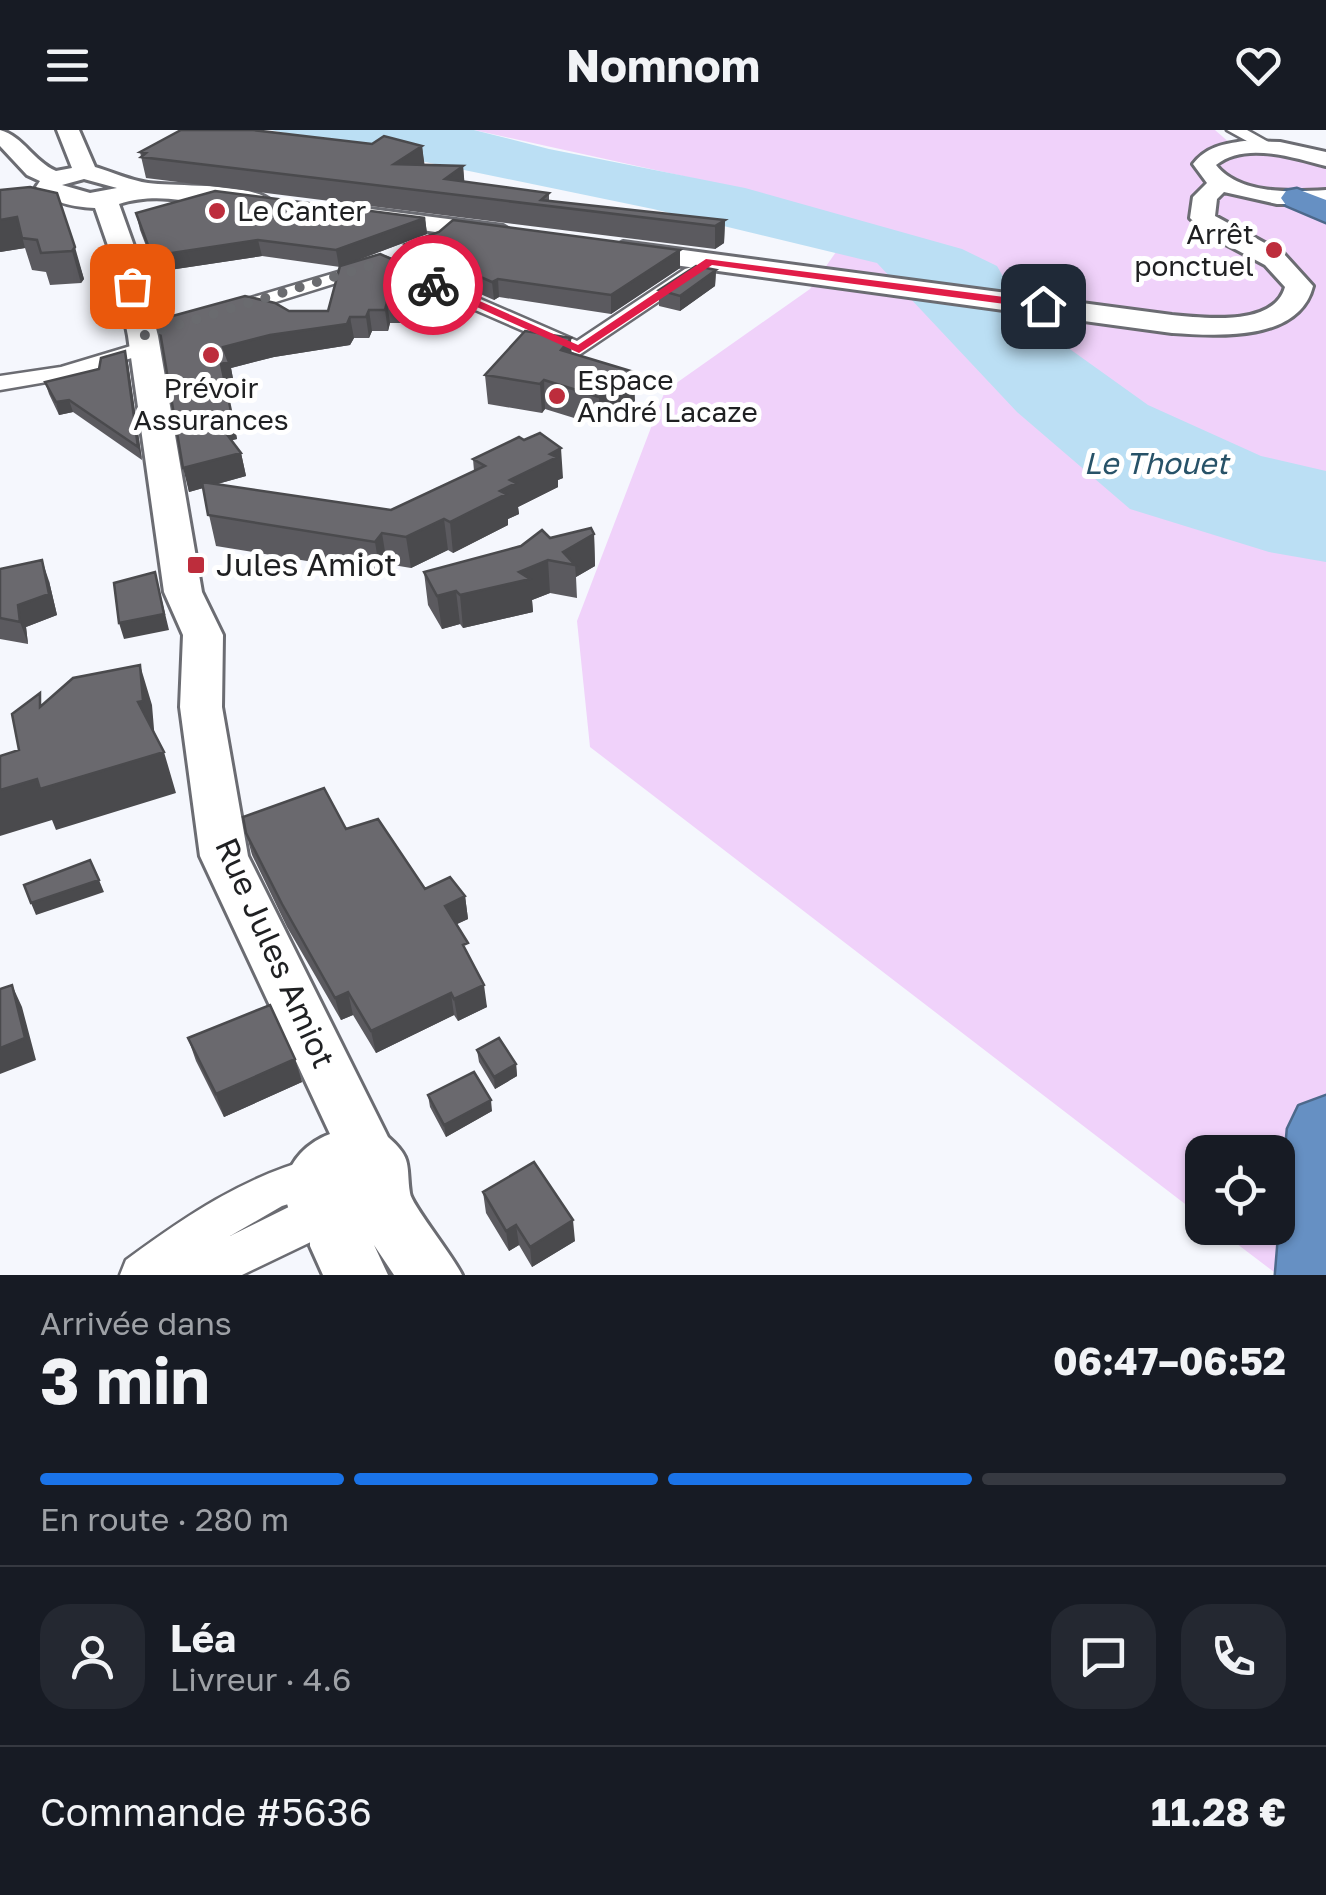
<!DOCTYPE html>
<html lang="fr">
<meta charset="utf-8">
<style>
:root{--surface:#171b24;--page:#242831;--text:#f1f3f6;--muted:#9ea1a6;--line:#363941;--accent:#1a73e8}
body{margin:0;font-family:"Golos Text",sans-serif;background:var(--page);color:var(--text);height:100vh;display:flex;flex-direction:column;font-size:38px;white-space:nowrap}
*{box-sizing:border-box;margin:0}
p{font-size:32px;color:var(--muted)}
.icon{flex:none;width:55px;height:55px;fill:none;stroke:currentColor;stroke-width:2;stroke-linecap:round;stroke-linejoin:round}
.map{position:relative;height:1145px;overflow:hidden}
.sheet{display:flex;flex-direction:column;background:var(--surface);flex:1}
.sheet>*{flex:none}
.fabs{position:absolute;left:1185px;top:1005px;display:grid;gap:20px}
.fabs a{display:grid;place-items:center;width:110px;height:110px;border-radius:20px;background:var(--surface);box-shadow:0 2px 8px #0004;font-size:50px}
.pin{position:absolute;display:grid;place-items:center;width:85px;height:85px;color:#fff;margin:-42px;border-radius:20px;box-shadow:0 5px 15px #0006}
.courier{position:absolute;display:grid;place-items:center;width:100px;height:100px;margin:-50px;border:8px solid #e11d48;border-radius:50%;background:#fff;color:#222;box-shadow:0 2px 12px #0007}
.summary em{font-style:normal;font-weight:700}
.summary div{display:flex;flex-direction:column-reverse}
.summary{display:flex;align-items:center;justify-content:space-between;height:170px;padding:0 40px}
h1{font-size:65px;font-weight:700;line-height:75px}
.bar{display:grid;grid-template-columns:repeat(4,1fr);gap:15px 10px;align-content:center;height:120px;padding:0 40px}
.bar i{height:12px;border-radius:8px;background:var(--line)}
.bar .current{background:var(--accent)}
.bar p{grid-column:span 4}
.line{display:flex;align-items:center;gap:25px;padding:0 40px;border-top:2px solid var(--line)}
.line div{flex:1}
.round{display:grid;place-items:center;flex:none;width:105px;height:105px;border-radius:30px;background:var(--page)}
header{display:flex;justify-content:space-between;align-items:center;height:130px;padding:0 40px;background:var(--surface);font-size:45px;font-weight:700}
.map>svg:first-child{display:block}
</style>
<header><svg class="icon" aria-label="menu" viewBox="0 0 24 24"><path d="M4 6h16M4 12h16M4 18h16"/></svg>Nomnom<svg class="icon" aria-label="heart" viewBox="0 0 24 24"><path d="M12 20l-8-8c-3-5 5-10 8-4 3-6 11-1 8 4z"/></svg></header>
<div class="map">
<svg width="1326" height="1145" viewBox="0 0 1326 1145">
<rect width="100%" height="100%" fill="#f5f7fd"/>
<path fill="#f0d2fa" d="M 474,0 L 1215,0 L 1231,14 L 1326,24 L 1326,1145 L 1278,1145 L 1216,1098 L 1278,1098 L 1278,1022 L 1202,1022 L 1202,1087 L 590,617 L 577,491 L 665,261 L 810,159 L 836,122 L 775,68 L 764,64 Z"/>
<path fill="#bbdff4" d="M 271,0 L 474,0 L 549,19 L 745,58 L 962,119 L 997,136 L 1023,182 L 1039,197 L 1148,275 L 1261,326 L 1326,341 L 1326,432 L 1269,422 L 1130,379 L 1017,282 L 877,133 L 653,79 Z"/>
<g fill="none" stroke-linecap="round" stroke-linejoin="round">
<g stroke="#6b6c72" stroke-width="5">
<path id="street" d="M 1227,0 L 1247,0 L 1279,18 L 1265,21 Z
M 386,128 L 577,211 L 685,139 L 692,137 L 701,143 L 579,225 L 381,139 L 234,185 L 220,185 L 217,181 L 220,177 Z
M 144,212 L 151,214 L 154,218 L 151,222 L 64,249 L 0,260 L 0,246 L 61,237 Z
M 315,1028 L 330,1034 L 336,1047 L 326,1062 L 339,1067 L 346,1081 L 339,1095 L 317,1109 L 242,1145 L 120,1145 L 126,1130 C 186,1086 243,1047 315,1028 ZM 307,1068 L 230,1106 L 282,1076 Z"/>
</g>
<g stroke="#6b6c72" stroke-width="6">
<path id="secondary" d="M 0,0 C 24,7 33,31 56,41 L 72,38 L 57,0 L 79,0 L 95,37 C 112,42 132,51 148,53 C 176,57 253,52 272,72 C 267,77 268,79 259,79 C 210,81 169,58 119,74 L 139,130 L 158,206 L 202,462 L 223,505 L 222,577 L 248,726 L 388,1007 C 413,1029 406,1035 410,1063 C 411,1074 453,1126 462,1145 L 394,1145 L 374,1115 L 388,1145 L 323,1145 L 310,1116 L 310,1105 C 267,1074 284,1021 330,1004 L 200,726 L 180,577 L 183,505 L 164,462 L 128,206 L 113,130 L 95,78 C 74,77 51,73 36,57 L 40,51 L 27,45 L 0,16 ZM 84,49 L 117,58 L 90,63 L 62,55 Z
M 1244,11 L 1280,12 L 1326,22 L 1326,36 C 1294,28 1245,11 1216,35 C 1240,65 1291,62 1326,60 L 1326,74 L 1277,74 L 1224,62 L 1217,69 L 1215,86 L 1283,123 L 1313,156 C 1299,212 1218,206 1172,203 L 623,128 L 610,120 L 623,112 L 1172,185 C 1204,188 1274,197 1285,157 L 1265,135 L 1207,104 L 1190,88 L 1193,67 L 1207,53 L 1193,34 C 1206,17 1223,14 1244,11 Z
M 370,79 L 503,96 L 516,104 L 503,112 L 361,91 L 358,86 L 361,81 Z"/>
</g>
<g stroke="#4d698b" stroke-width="5">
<path id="highway" d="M 1297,59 L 1326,70 L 1326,92 L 1286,75 L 1281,68 L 1286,61 Z
M 1326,966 L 1326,1145 L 1276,1145 L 1288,999 L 1299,976 Z"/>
</g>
<use href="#street" fill="#fff" fill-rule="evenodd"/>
<use href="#secondary" fill="#fff" fill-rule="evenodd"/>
<use href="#highway" fill="#6690c3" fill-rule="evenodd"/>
</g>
<path fill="#5b5a5f" d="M 372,14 L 422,16 L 424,35 L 463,36 L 464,52 L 549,63 L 549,71 L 725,90 L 724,113 L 715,119 L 146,48 L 140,22 Z
M 57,63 L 84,149 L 81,153 L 50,155 L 46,142 L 32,140 L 25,118 L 0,122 Z
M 136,83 L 425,88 L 427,104 L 353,132 L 420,160 L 409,193 L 390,193 L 388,201 L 372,201 L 369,208 L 354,208 L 350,215 L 274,227 L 231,238 L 234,254 L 226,255 L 237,309 L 231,310 L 241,323 L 246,346 L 217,354 L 391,380 L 474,341 L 473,329 L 563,348 L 558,350 L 558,357 L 518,377 L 519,384 L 508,389 L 508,395 L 453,423 L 448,420 L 411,438 L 387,434 L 380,443 L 216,416 L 203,358 L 189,362 L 158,190 L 289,181 L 328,181 L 340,137 L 262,126 L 156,142 L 140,100 Z
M 405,114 L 680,138 L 611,184 L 499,167 L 494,170 L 407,132 Z
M 716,140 L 715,156 L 680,181 L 659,176 L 659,160 Z
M 571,208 L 571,223 L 635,271 L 600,296 L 545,279 L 542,283 L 488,274 L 485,245 Z
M 125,221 L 128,233 L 142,330 L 73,282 L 59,285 L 49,264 L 45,252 L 99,239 Z
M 594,404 L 595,436 L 576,447 L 577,468 L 550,463 L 532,470 L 533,482 L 463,498 L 460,494 L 442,499 L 428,475 L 424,442 L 550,408 Z
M 0,439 L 49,451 L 57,485 L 26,497 L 28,514 L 0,509 Z
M 346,699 L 425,759 L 465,766 L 468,789 L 456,794 L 487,877 L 458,891 L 454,885 L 376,923 L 353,885 L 341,890 L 287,797 L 252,725 L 246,703 Z
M 188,908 L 295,929 L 302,952 L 224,987 L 196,931 Z
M 477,920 L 516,934 L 517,946 L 495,959 L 479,932 Z
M 428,965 L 492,981 L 446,1007 L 430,977 Z
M 483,1062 L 575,1111 L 532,1137 L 519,1115 L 509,1121 L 486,1083 Z"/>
<path fill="#4a4a4d" d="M 422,16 L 425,38 L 394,34 Z
M 463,36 L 465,58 L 445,49 Z
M 17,87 L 25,118 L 0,122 L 0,90 Z
M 425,88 L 427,104 L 339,137 L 336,120 Z
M 725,90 L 724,113 L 715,119 L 715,96 Z
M 258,110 L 262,126 L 156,142 L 152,126 Z
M 75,117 L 84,149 L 81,153 L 72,121 Z
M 680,120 L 680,138 L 611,184 L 611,165 Z
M 417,140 L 420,160 L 409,193 L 407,172 Z
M 716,140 L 715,156 L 680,181 L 680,166 Z
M 498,149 L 499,167 L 494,170 L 492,152 Z
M 387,172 L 390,193 L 388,201 L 385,180 Z
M 369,180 L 372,201 L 369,208 L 366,187 Z
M 350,187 L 354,208 L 350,215 L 274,227 L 231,238 L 234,254 L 226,255 L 237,309 L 221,313 L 216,290 L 223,217 Z
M 571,208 L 572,236 L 561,220 Z
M 125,221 L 128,233 L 142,330 L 138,317 Z
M 634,242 L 635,271 L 600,296 L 599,267 Z
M 544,250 L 545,279 L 542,283 L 540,254 Z
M 69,270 L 73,282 L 59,285 L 56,272 Z
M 561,318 L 563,348 L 558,350 L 558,357 L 518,377 L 519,384 L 508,389 L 508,395 L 453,423 L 450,392 L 500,361 L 510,350 L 550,324 Z
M 241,323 L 246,346 L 189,362 L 183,338 Z
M 444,389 L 448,420 L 411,438 L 406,407 Z
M 382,403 L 387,434 L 380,443 L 375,412 Z
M 594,404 L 595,436 L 576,447 L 575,435 L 563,422 Z
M 42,430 L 49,451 L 57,485 L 26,497 L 28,514 L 20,492 L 18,475 Z
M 548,430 L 550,463 L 532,470 L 533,482 L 463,498 L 460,465 Z
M 155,442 L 169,500 L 124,509 L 119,493 Z
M 456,461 L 460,494 L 442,499 L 437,466 Z
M 140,535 L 152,575 L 155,611 L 138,572 Z
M 164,622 L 176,663 L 56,700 L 52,690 L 0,706 L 0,660 L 37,649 Z
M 99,750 L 104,762 L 36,785 L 31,773 Z
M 465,766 L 468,789 L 449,798 L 445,776 Z
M 12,855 L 22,877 L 36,930 L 0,944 L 0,918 Z
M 484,855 L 487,877 L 458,891 L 454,869 Z
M 348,862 L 353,885 L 341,890 L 335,868 Z
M 451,863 L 454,885 L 376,923 L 371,901 Z
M 295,929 L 302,952 L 224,987 L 216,964 Z
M 516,934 L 517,946 L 495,959 L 494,947 Z
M 491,970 L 492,981 L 446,1007 L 444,995 Z
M 573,1090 L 575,1111 L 532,1137 L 530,1117 Z
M 516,1095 L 519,1115 L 509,1121 L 506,1101 Z"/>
<path fill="#6a696e" stroke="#4a4a4d" stroke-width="2.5" d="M 181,0 L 253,0 L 372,14 L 384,6 L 422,16 L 394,34 L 463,36 L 445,49 L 549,63 L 541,70 L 725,90 L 715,96 L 141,27 L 146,23 L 140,22 Z
M 30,57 L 57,63 L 75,117 L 72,121 L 41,123 L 37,110 L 22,108 L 17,87 L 0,90 L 0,60 Z
M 215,61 L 425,88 L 336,120 L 258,110 L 152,126 L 136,83 Z
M 453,90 L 680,120 L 611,165 L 498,149 L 492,152 L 405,114 L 439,102 Z
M 380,124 L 417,140 L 407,172 L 387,172 L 385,180 L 369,180 L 366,187 L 350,187 L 347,194 L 270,205 L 223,217 L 229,232 L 221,234 L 232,286 L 216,290 L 241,323 L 183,338 L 158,190 L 245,166 L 275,173 L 289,181 L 328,181 L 340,136 Z
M 696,136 L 716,140 L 680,166 L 659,160 Z
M 525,201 L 571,208 L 561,220 L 634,242 L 599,267 L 544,250 L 540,254 L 485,245 Z
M 125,221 L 138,317 L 69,270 L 56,272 L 45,252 L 99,239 L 101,228 Z
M 540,303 L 561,318 L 550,324 L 557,327 L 510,350 L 516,353 L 500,361 L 506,364 L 450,392 L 444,389 L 406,407 L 382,403 L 375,412 L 208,385 L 202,352 L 391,380 L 485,336 L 473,329 L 519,307 L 524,310 Z
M 591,398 L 594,404 L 563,422 L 575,435 L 548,430 L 519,442 L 530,449 L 460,465 L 456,461 L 437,466 L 424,442 L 521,416 L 542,400 L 550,408 Z
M 42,430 L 49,464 L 18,475 L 20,492 L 0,488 L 0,439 Z
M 155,442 L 164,484 L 119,493 L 114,453 Z
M 140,535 L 143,571 L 138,572 L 164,622 L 40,659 L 37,649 L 0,660 L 0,626 L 19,620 L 12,584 L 40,563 L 40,577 L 73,548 Z
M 324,658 L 346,699 L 378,689 L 425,759 L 450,747 L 465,766 L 445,776 L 468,813 L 463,815 L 484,855 L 454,869 L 451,863 L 371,901 L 348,862 L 335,868 L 282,774 L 246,703 L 243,687 Z
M 90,730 L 99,750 L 31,773 L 24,755 Z
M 12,855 L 25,908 L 0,918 L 0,859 Z
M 270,875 L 295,929 L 216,964 L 188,908 Z
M 499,908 L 516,934 L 494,947 L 477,920 Z
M 474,942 L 491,970 L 444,995 L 428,965 Z
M 534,1032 L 573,1090 L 530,1117 L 516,1095 L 506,1101 L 483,1062 Z"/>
<path fill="#e11d48" d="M 706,129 L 1043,172 L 1049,176 L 1043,179 L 712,135 L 579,223 L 428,155 L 437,152 L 578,215 Z"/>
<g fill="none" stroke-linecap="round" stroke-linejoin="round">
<path stroke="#6a6b6f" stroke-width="10" stroke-dasharray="0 18" d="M 132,156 L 142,206 L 372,135 L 386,134 L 433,155"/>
</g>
<g fill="#bd2d3c" stroke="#fff" stroke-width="4">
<circle cx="217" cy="81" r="10"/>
<circle cx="1274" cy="120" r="10"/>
<circle cx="211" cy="225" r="10"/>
<circle cx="557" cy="266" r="10"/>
<rect x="186" y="425" width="20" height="20" rx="5"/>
</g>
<g text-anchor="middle" stroke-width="10" stroke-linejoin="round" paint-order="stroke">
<g font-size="28" fill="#1f2022" stroke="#fff" text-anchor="start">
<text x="237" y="91">Le Canter</text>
<text x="1254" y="114" text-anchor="end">Arrêt<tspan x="1254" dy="32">ponctuel</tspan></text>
<text x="577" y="260">Espace<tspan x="577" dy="32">André Lacaze</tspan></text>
<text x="211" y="268" text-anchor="middle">Prévoir<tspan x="211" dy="32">Assurances</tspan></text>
</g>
<g font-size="30" font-style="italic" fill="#275268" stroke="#fff">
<text x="1156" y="344">Le Thouet</text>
</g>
<g font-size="32" fill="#1f2022" stroke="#fff" text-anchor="start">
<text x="216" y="446">Jules Amiot</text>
</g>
<g font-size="32" fill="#1f2022" stroke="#fff">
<text transform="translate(275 823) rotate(66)" y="11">Rue Jules Amiot</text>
</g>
</g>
</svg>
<div class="fabs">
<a><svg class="icon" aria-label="locate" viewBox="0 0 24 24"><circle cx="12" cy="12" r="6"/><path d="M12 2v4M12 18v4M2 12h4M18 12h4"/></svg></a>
</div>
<div class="pin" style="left:132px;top:156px;background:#ea580c"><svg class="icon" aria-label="bag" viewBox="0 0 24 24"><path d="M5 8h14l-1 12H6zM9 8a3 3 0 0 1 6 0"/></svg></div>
<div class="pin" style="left:1043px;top:176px;background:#1f2937"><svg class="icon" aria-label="home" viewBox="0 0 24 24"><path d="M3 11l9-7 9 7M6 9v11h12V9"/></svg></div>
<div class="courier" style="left:433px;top:155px"><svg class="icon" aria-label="bike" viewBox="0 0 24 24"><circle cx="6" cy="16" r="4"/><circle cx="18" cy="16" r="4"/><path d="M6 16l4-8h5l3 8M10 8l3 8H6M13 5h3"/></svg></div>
</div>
<section class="sheet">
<div class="summary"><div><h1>3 min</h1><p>Arrivée dans</p></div><em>06:47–06:52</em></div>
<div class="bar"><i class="current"></i><i class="current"></i><i class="current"></i><i></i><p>En route · 280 m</p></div>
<div class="line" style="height:180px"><a class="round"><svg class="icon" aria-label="person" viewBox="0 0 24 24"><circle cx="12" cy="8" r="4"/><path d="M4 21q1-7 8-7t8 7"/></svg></a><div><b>Léa</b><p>Livreur · 4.6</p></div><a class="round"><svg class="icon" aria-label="chat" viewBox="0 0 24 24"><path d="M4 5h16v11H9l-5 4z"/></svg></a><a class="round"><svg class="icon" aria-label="phone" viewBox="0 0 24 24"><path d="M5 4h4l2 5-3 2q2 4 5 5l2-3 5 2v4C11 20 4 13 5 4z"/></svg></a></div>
<div class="line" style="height:130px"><div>Commande #5636</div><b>11.28 €</b></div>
</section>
